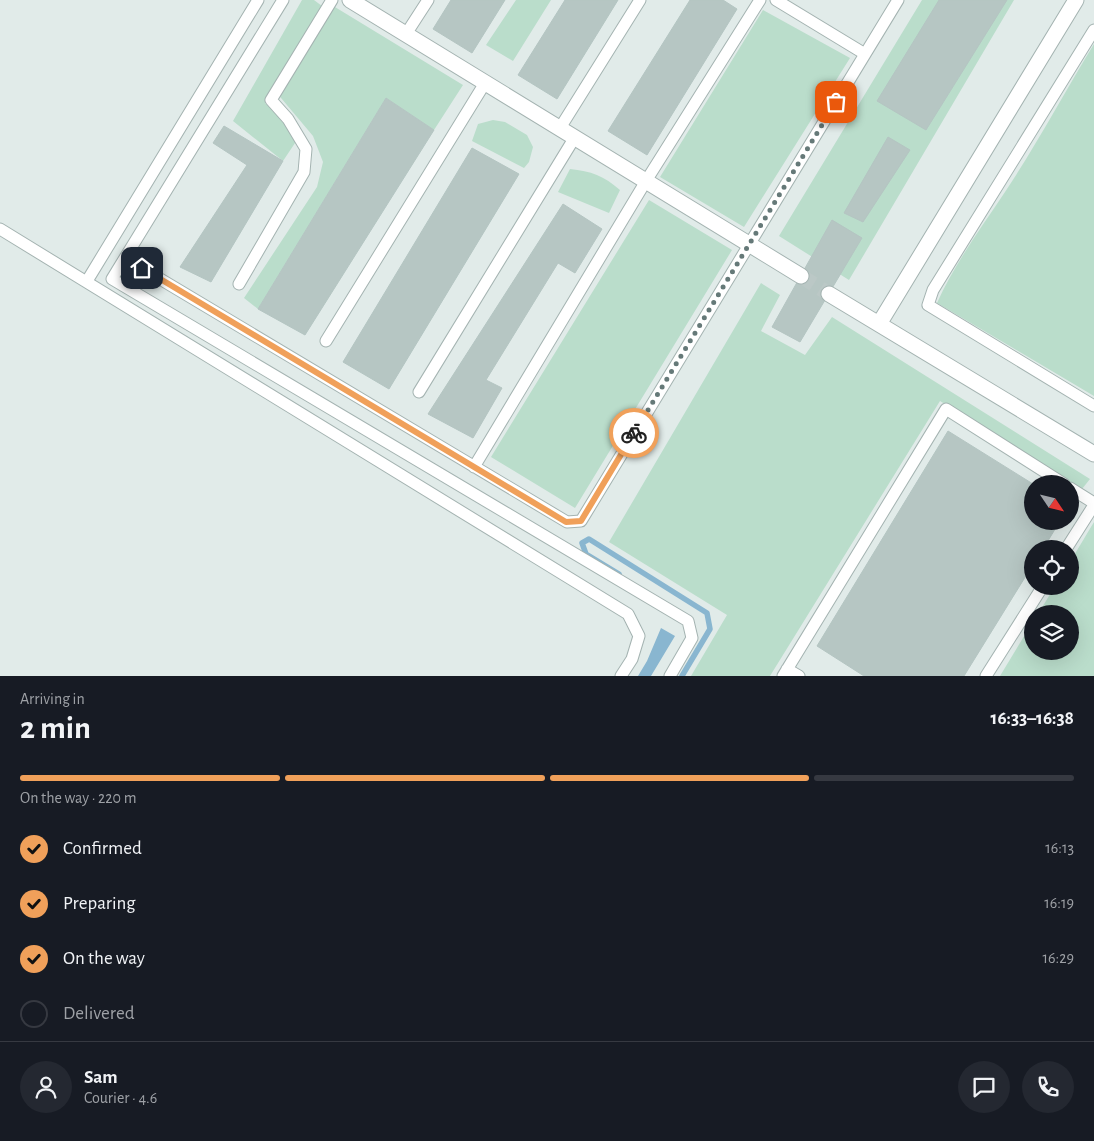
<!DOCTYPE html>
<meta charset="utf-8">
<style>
:root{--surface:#171b24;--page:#242831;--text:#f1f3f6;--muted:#9ea1a6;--line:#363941;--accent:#f0a05a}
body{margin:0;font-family:"Alegreya Sans",sans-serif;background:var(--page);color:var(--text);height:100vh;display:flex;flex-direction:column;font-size:19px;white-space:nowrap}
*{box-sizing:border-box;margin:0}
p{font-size:16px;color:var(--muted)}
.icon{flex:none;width:28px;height:28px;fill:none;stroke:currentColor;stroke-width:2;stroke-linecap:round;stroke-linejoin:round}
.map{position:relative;height:676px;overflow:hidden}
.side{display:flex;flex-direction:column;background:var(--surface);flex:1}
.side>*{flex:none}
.needle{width:32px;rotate:125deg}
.buttons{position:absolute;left:1024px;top:475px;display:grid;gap:10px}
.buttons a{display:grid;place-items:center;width:55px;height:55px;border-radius:50%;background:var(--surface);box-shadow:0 5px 20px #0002;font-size:25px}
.pin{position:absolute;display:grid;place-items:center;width:42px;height:42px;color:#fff;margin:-21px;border-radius:10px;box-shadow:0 2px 8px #0006}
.courier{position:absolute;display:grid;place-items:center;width:50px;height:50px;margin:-25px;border:4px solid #f0a05a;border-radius:50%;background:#fff;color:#222;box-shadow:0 1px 6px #0007}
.headline em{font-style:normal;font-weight:700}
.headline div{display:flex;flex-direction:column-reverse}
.headline{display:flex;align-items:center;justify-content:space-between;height:85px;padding:0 20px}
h1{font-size:32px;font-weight:700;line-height:38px}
.bar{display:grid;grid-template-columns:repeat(4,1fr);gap:8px 5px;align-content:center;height:60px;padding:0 20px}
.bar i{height:6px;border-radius:4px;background:var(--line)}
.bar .active{background:var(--accent)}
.bar p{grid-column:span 4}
.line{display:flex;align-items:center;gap:12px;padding:0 20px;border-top:1px solid var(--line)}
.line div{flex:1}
.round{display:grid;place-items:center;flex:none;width:52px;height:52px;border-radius:26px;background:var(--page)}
ol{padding:0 20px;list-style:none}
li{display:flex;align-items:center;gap:15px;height:55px}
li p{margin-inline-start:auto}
li .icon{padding:5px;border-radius:50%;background:var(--accent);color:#111;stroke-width:4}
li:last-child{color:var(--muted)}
li i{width:28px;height:28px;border:2px solid var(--line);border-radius:50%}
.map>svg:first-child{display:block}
</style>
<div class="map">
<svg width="1094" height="676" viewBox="0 0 1094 676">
<rect width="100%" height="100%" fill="#e1ebe9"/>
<path fill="#baddcb" d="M 302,0 L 314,0 L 322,6 L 265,103 L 299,137 L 283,161 L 233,121 Z
M 516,0 L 551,0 L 513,61 L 486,45 Z
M 922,0 L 1014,0 L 849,280 L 779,236 Z
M 330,4 L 463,85 L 434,130 L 386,98 L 258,309 L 244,298 L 317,187 L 323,162 L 313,136 L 276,92 Z
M 763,10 L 850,58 L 744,227 L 660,177 Z
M 1094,44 L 1094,396 L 937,303 C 955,263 981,228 1005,192 C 1037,144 1064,93 1094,44 Z
M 493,120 L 505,122 L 527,135 L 533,147 L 529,162 L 524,168 L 472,141 L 478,124 Z
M 570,169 C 591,171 604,176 620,190 L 609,213 L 558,192 Z
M 649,200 L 732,250 L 575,508 L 491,457 Z
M 761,283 L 780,295 L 761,331 L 805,355 L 832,317 L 1090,479 L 1082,489 L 940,401 L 770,676 L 691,676 L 727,615 L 609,542 Z
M 1094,522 L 1094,676 L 1000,676 L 1032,623 L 1032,651 L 1070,651 L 1070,614 L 1038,614 L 1055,586 L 1070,586 L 1070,562 Z"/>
<path fill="#89b6d0" d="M 661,628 L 675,636 L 651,676 L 638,676 L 647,661 Z"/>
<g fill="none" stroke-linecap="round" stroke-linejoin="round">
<path stroke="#89b6d0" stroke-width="5.5" d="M 619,574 L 586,554 L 582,543 L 589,539 L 707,613 L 710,629 L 682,676"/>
</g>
<path fill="#b6c6c3" stroke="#b4c5c2" d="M 451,0 L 505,0 L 472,53 L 433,29 Z
M 565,0 L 618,0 L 557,99 L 518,75 Z
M 690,0 L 723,0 L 737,9 L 647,155 L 608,131 Z
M 939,0 L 1007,0 L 926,130 L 877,101 Z
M 386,98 L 434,130 L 305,335 L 258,309 Z
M 224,126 L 283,161 L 211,282 L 180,267 L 247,165 L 213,143 Z
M 888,137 L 910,150 L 863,222 L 844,213 Z
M 472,148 L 519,174 L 389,389 L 343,362 Z
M 563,204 L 602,229 L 575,273 L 558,263 L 486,380 L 502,388 L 473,438 L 428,414 Z
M 832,220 L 862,238 L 800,342 L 772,327 Z
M 948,431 L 1033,484 L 1032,521 L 1060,521 L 1043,549 L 1032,549 L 1032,566 L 964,676 L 864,676 L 817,646 Z"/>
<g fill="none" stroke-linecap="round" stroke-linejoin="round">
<path stroke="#bbc8c6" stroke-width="15" stroke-dasharray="15 8" stroke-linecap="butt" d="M 801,276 L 829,294"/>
<g stroke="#a4b3b1" stroke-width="13">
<path id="lane" d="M 283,0 L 112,279 L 688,621 L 692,638 L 670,676
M 776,0 L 865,54
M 1094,30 L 933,290 L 928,305 L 1094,406
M 406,34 L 428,0
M 560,128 L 640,0
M 0,229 L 628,614 L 639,636 L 632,659 L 621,676
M 125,258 L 567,522 L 581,521 L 898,0
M 87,281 L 258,0
M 239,284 L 304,172 L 306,149 L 288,119 L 271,100 L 332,0
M 326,341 L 485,83
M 419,392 L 575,137
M 474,467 L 646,181 L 760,0
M 1070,488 L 1094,503
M 1066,549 L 1094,505
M 787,669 L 799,676
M 783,676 L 946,409 L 1064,484
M 986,676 L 1043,586"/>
</g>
<g stroke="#a4b3b1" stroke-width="17">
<path id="street" d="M 350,0 L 801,276
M 829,294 L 1094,454
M 879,324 L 1076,0"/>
</g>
<use href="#lane" stroke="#fff" stroke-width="11"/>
<use href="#street" stroke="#fff" stroke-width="15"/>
</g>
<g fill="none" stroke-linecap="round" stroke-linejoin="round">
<path stroke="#657978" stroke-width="5" stroke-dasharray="0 9" d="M 634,433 L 836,102"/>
<path stroke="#f0a05a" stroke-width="6" d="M 142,268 L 566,522 L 581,521 L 634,433"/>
</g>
</svg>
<div class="buttons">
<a><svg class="needle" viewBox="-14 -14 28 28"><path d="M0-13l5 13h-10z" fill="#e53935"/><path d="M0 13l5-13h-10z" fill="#9ea1a6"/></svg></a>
<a><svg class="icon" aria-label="locate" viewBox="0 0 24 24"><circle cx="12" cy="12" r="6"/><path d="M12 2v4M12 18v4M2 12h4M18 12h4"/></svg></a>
<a><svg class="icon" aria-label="layers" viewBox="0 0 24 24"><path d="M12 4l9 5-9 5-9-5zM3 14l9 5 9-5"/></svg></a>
</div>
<div class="pin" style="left:836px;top:102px;background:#ea580c"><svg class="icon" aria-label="bag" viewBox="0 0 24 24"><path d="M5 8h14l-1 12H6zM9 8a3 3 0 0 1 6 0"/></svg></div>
<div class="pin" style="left:142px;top:268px;background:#1f2937"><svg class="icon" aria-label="home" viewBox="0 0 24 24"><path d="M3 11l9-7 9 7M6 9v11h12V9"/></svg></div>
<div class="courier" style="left:634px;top:433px"><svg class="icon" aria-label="bike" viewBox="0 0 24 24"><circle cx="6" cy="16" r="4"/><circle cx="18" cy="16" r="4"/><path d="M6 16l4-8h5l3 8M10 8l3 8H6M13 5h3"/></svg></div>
</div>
<section class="side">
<div class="headline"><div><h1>2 min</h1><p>Arriving in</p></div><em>16:33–16:38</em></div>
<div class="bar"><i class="active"></i><i class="active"></i><i class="active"></i><i></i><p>On the way · 220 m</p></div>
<ol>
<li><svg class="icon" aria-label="check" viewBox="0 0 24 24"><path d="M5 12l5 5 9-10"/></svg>Confirmed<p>16:13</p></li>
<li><svg class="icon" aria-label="check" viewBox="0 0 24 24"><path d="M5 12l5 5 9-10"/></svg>Preparing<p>16:19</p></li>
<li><svg class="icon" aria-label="check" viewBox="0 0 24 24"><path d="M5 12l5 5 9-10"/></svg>On the way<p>16:29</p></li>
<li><i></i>Delivered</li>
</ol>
<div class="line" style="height:90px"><a class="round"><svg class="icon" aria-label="person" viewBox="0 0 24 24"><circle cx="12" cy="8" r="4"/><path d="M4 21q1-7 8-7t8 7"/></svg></a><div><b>Sam</b><p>Courier · 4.6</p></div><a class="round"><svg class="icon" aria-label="chat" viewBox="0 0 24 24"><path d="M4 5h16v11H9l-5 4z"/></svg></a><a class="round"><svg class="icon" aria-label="phone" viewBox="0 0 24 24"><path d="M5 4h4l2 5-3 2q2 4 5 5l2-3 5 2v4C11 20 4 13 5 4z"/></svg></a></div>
</section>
